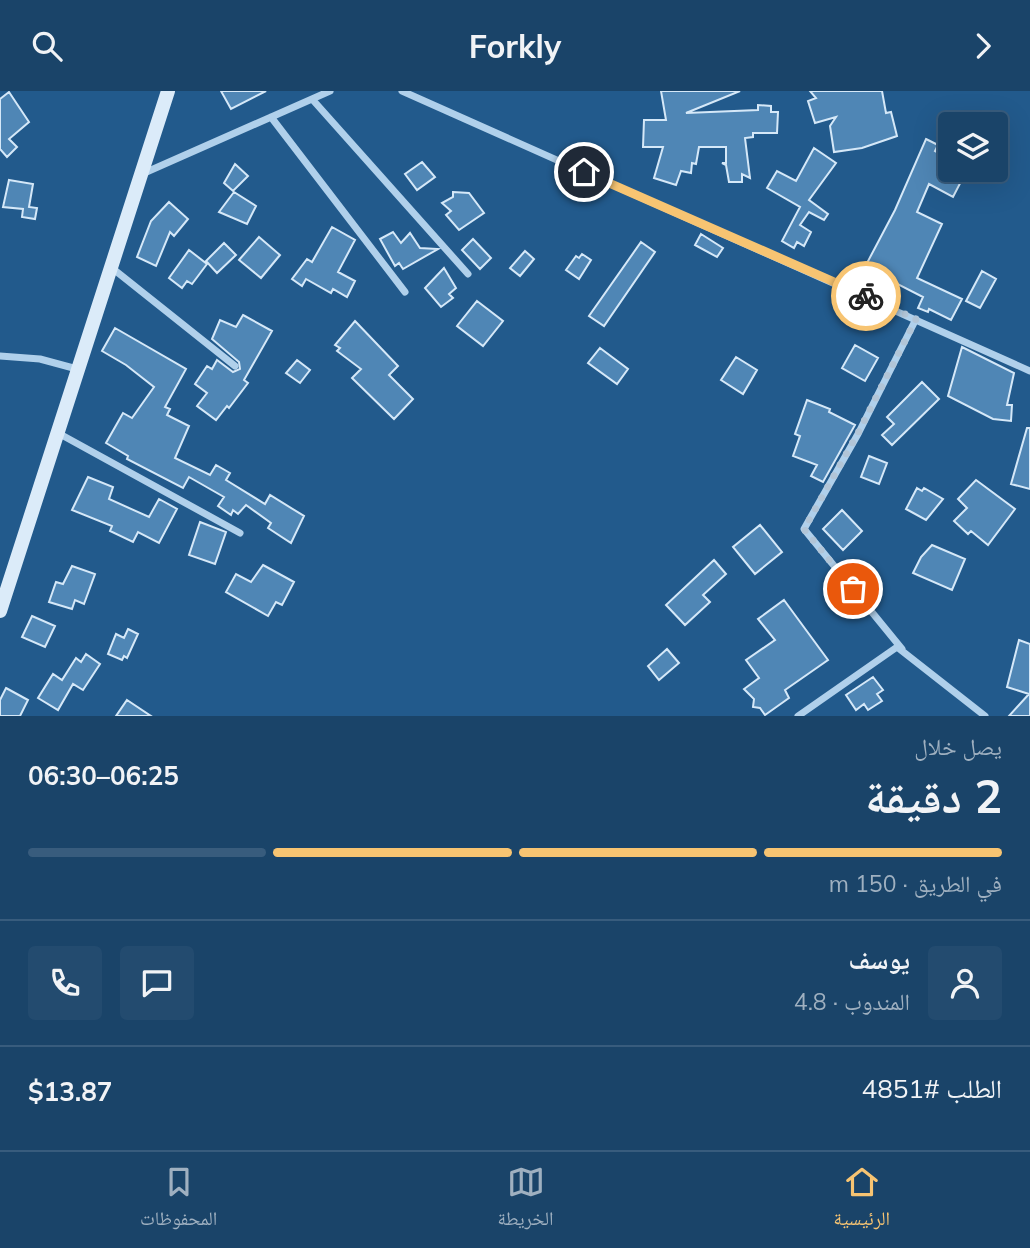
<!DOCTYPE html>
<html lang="ar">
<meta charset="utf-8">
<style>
:root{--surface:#1a4469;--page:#234b6f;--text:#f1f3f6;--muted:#9fb0c0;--line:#385c7d;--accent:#f7c472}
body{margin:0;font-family:Mulish,"Noto Naskh Arabic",sans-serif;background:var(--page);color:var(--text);direction:rtl;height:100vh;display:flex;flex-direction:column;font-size:26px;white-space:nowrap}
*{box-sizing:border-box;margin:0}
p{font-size:23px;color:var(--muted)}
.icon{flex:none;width:38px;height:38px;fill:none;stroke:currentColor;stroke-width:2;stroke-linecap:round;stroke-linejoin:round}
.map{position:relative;height:625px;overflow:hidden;direction:ltr}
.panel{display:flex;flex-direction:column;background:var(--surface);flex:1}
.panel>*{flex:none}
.controls{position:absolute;left:938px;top:21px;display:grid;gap:14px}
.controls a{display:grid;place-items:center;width:70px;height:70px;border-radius:7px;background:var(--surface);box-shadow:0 7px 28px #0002,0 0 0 2px var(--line);font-size:35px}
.pin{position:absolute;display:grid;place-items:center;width:60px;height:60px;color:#fff;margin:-30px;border:4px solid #fff;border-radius:50%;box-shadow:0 2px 7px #0007}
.courier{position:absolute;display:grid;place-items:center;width:70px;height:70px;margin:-35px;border:5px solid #f7c472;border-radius:50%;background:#fff;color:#222;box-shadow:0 2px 9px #0007}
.head em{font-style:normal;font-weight:700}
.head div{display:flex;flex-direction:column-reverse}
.head{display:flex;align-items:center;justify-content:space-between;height:119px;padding:0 28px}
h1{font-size:46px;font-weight:700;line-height:52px}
.bar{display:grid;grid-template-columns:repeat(4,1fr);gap:10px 7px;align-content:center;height:84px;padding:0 28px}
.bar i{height:9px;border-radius:5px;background:var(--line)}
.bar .active{background:var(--accent)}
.bar p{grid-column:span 4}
.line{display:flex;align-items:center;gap:18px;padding:0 28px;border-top:2px solid var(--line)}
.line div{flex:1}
.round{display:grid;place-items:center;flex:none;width:74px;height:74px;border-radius:7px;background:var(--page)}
header{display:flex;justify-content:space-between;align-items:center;height:91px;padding:0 28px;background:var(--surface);font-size:32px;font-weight:700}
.menu{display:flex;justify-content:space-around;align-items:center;height:98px;border-top:2px solid var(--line);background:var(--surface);font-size:19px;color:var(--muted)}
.menu a{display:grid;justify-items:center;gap:4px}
.menu .active{color:var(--accent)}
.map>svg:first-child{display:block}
</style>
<header><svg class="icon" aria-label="forward" viewBox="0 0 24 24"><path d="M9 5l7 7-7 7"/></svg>Forkly<svg class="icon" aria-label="search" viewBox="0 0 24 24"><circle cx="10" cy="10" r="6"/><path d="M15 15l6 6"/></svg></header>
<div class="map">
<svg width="1030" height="625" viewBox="0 0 1030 625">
<rect width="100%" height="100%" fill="#225a8c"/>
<path fill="#4f86b5" stroke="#d5e8f8" stroke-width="2" d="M 221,0 L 266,0 L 231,18 Z
M 661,0 L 740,0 L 686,22 L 758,19 L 758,14 L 771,15 L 771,21 L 778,21 L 777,42 L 753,42 L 753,46 L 745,47 L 750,87 L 742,83 L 742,91 L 729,91 L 726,74 L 722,72 L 726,72 L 726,56 L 699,56 L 696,73 L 692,72 L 691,82 L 681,80 L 676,94 L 654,87 L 663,56 L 643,56 L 644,29 L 666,29 Z
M 810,0 L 882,0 L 886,22 L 891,21 L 897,45 L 862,57 L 834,61 L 830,35 L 836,26 L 815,32 L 808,10 L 816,7 Z
M 9,1 L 29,31 L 9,48 L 17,56 L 7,66 L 0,58 L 0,8 Z
M 926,48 L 938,54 L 935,60 L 950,68 L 950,79 L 967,79 L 953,106 L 929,93 L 917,121 L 942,133 L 917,187 L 962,208 L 951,229 L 929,218 L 928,221 L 918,217 L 923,206 L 886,187 L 879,202 L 857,191 L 895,119 Z
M 814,57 L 836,72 L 809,109 L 828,123 L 824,129 L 809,121 L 800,134 L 811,141 L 804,155 L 797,151 L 794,157 L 782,150 L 800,116 L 767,97 L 777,80 L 796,90 Z
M 422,71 L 435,86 L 417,99 L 405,83 Z
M 235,73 L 248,85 L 233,100 L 224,92 Z
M 9,89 L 33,93 L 29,116 L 37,117 L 35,128 L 22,126 L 23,118 L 3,116 Z
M 234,101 L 256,115 L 247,133 L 219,121 Z
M 453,101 L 469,102 L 484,122 L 459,139 L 446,124 L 451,120 L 442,112 L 453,106 Z
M 169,111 L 188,128 L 174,145 L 170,141 L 156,175 L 137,166 L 151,130 Z
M 332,136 L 355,149 L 338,181 L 355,190 L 347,206 L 333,198 L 331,202 L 306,188 L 302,195 L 292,188 L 307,168 L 312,171 Z
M 393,141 L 401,152 L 410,142 L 420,157 L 438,158 L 403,178 L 399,172 L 395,175 L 380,148 Z
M 701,143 L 723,157 L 717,166 L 695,154 Z
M 259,146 L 280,164 L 261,187 L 239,169 Z
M 473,148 L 491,167 L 480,178 L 462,159 Z
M 641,151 L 655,161 L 604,235 L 589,225 Z
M 224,152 L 236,164 L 217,182 L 206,170 Z
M 189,159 L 207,173 L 192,193 L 187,190 L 182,197 L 169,187 Z
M 525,160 L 534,168 L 520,185 L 510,177 Z
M 582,163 L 591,169 L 579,188 L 566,179 L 576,165 L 579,167 Z
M 444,177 L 456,197 L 449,203 L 453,207 L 441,216 L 425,197 Z
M 982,180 L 996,188 L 980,217 L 966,210 Z
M 477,210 L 503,230 L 483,255 L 457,235 Z
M 243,224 L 272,240 L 244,289 L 248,292 L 229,317 L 227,315 L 216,329 L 197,315 L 207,302 L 195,293 L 207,275 L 212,278 L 217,269 L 233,281 L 240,278 L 239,271 L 212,248 L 220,229 L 236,236 Z
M 355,230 L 398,275 L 389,284 L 413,308 L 394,328 L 352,287 L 361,278 L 337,260 L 340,257 L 335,254 Z
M 115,237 L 186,278 L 165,316 L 170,318 L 167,324 L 189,335 L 175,367 L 210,384 L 216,374 L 230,382 L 226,389 L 265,413 L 270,404 L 304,425 L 291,452 L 268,437 L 271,432 L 246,414 L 238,423 L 233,419 L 231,424 L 218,415 L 224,406 L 189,386 L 183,397 L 127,368 L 128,365 L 106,352 L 123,322 L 132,327 L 154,296 L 126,274 L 102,260 Z
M 855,254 L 878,267 L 865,290 L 842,277 Z
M 962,256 L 1014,282 L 1007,314 L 1012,314 L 1011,330 L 993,328 L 948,305 Z
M 600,257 L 628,278 L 617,293 L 588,272 Z
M 736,266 L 757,279 L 743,303 L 721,289 Z
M 297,269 L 310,279 L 300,292 L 286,282 Z
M 922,291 L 939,308 L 892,354 L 882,344 L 894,333 L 887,326 Z
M 807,309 L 830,318 L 829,321 L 855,334 L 823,391 L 811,385 L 817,374 L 793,365 L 800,345 L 795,343 Z
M 1027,337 L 1030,337 L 1030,398 L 1011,393 Z
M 869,365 L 887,372 L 879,393 L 861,386 Z
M 88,386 L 113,396 L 109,408 L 149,426 L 159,408 L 177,418 L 159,452 L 138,441 L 133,451 L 110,440 L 112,435 L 72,419 Z
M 976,389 L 1015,418 L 988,454 L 971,440 L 968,443 L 954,430 L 967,417 L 958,408 Z
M 917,397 L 922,400 L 924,397 L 943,408 L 926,429 L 906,418 Z
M 842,419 L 862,440 L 843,459 L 823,438 Z
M 200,431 L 226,441 L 215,473 L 189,464 Z
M 760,434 L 782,461 L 755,483 L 733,456 Z
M 932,454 L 965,468 L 952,499 L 913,482 L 921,466 Z
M 714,469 L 726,483 L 703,504 L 710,511 L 685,534 L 666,514 Z
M 263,474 L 294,491 L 282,514 L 276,511 L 268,525 L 226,501 L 236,483 L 251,491 Z
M 72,475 L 95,483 L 84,513 L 75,509 L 72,518 L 49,511 L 56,491 L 63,493 Z
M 784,509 L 828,569 L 785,599 L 789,607 L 765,624 L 760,617 L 753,616 L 754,608 L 744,598 L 759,587 L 746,569 L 775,549 L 758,528 Z
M 32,525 L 55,535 L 45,556 L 22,546 Z
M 128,538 L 138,543 L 127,567 L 124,565 L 122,569 L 108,563 L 116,543 L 124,547 Z
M 1019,549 L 1030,553 L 1030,625 L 1009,625 L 1029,603 L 1007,596 Z
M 667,558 L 679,572 L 659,589 L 648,575 Z
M 86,563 L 100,573 L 83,599 L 73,593 L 58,619 L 38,607 L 53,583 L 62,589 L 76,567 L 81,571 Z
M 873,586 L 883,599 L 877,603 L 882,610 L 868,619 L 864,613 L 856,619 L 846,604 Z
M 6,597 L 28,609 L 20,625 L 0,625 L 0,609 Z
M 127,609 L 151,625 L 116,625 Z"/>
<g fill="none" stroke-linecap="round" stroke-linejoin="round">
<path stroke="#b0d0eb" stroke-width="7" d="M 402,0 L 1030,280
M 312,8 L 468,183
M 271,26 L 405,201
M 142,83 L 330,0
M 112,177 L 235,275
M 0,265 L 40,268 L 77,278
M 58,342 L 240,442
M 902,558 L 804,438 L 858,343 L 916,228
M 798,625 L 897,556 L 985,625"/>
<path stroke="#dbebf9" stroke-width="14" d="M 0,520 L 168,0"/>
</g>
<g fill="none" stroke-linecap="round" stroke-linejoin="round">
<path stroke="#b2c5d7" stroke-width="7" stroke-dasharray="0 12.6" d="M 853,498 L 804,438 L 858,342 L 916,228 L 866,205"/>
<path stroke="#f7c472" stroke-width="9" d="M 584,81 L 866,205"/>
</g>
</svg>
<div class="controls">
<a><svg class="icon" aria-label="layers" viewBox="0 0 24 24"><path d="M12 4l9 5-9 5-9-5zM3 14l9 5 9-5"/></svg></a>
</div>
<div class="pin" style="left:853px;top:498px;background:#ea580c"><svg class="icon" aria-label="bag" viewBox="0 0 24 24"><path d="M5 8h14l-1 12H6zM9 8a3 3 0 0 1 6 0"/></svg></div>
<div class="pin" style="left:584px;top:81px;background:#1f2937"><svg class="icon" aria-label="home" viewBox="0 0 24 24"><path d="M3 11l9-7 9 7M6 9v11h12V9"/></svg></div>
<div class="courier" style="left:866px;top:205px"><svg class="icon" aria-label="bike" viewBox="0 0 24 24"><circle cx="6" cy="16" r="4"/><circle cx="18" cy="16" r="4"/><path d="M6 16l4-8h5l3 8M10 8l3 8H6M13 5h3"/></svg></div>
</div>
<section class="panel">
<div class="head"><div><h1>2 دقيقة</h1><p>يصل خلال</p></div><em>06:25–06:30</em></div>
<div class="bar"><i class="active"></i><i class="active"></i><i class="active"></i><i></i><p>في الطريق · 150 m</p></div>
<div class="line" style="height:126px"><a class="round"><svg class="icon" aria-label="person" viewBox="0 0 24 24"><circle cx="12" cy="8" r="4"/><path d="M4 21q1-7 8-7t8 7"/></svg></a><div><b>يوسف</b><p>المندوب · 4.8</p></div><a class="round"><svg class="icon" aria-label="chat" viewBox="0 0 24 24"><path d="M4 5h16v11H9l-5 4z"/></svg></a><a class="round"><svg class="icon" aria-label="phone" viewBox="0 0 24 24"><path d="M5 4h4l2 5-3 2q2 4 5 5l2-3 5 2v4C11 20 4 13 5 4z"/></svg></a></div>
<div class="line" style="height:91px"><div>الطلب #4851</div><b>$13.87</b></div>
</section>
<nav class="menu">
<a class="active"><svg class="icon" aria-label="home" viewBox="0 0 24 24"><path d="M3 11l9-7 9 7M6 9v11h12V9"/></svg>الرئيسية</a>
<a><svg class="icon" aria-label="map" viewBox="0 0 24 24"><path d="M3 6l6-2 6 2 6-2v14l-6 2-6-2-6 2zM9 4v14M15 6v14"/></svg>الخريطة</a>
<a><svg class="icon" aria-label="saved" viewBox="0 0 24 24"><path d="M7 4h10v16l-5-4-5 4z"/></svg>المحفوظات</a>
</nav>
